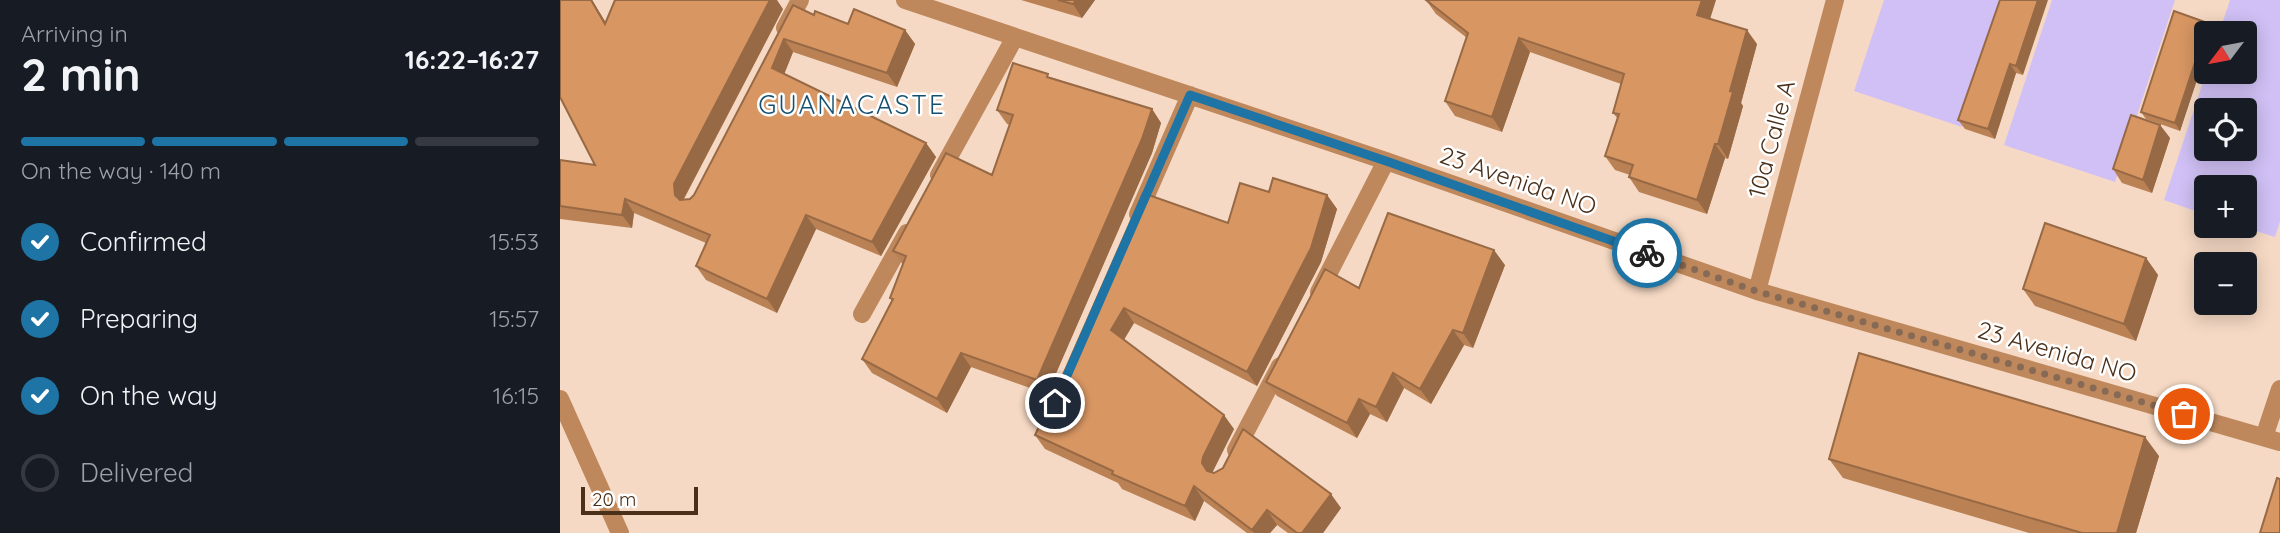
<!DOCTYPE html>
<meta charset="utf-8">
<style>
:root{--surface:#171b24;--page:#20242c;--text:#f1f3f6;--muted:#9ea1a6;--line:#363941;--accent:#1e74a4}
body{margin:0;font-family:Quicksand,sans-serif;background:var(--page);color:var(--text);height:100vh;display:flex;flex-direction:column;font-size:26px;white-space:nowrap}
*{box-sizing:border-box;margin:0}
p{font-size:23px;color:var(--muted)}
.icon{flex:none;width:38px;height:38px;fill:none;stroke:currentColor;stroke-width:2;stroke-linecap:round;stroke-linejoin:round}
.map{position:relative;flex:1;overflow:hidden}
.panel{display:flex;flex-direction:column;background:var(--surface);width:560px}
.panel>*{flex:none}
.needle{width:46px;rotate:238deg}
.controls{position:absolute;left:1634px;top:21px;display:grid;gap:14px}
.controls a{display:grid;place-items:center;width:63px;height:63px;border-radius:7px;background:var(--surface);box-shadow:0 4px 18px #0003;font-size:35px}
.scale{position:absolute;left:21px;bottom:18px;width:117px;box-sizing:border-box;padding-left:7px;border:4px solid #4a2f19;border-top:0;font-size:19px;line-height:24px;white-space:nowrap;color:#4a2f19;-webkit-text-stroke:5px #fff;paint-order:stroke}
.pin{position:absolute;display:grid;place-items:center;width:60px;height:60px;color:#fff;margin:-30px;border:4px solid #fff;border-radius:50%;box-shadow:0 2px 7px #0007}
.courier{position:absolute;display:grid;place-items:center;width:70px;height:70px;margin:-35px;border:5px solid #1e74a4;border-radius:50%;background:#fff;color:#222;box-shadow:0 2px 9px #0007}
.overview em{font-style:normal;font-weight:800}
.overview div{display:flex;flex-direction:column-reverse}
.overview{display:flex;align-items:center;justify-content:space-between;height:119px;padding:0 21px}
h1{font-size:46px;font-weight:800;line-height:52px}
.bar{display:grid;grid-template-columns:repeat(4,1fr);gap:10px 7px;align-content:center;height:84px;padding:0 21px}
.bar i{height:9px;border-radius:5px;background:var(--line)}
.bar .current{background:var(--accent)}
.bar p{grid-column:span 4}
ol{padding:0 21px;list-style:none}
li{display:flex;align-items:center;gap:21px;height:77px}
li p{margin-inline-start:auto}
li .icon{padding:7px;border-radius:50%;background:var(--accent);color:#fff;stroke-width:4}
li:last-child{color:var(--muted)}
li i{width:38px;height:38px;border:4px solid var(--line);border-radius:50%}
main{display:flex;flex:1;min-height:0}
.map>svg:first-child{display:block}
</style>
<main>
<section class="panel">
<div class="overview"><div><h1>2 min</h1><p>Arriving in</p></div><em>16:22–16:27</em></div>
<div class="bar"><i class="current"></i><i class="current"></i><i class="current"></i><i></i><p>On the way · 140 m</p></div>
<ol>
<li><svg class="icon" aria-label="check" viewBox="0 0 24 24"><path d="M5 12l5 5 9-10"/></svg>Confirmed<p>15:53</p></li>
<li><svg class="icon" aria-label="check" viewBox="0 0 24 24"><path d="M5 12l5 5 9-10"/></svg>Preparing<p>15:57</p></li>
<li><svg class="icon" aria-label="check" viewBox="0 0 24 24"><path d="M5 12l5 5 9-10"/></svg>On the way<p>16:15</p></li>
<li><i></i>Delivered</li>
</ol>
</section>
<div class="map">
<svg width="1720" height="533" viewBox="0 0 1720 533">
<rect width="100%" height="100%" fill="#f5d9c4"/>
<path fill="#d0c0f5" fill-rule="evenodd" d="M 1324,0 L 1444,0 L 1402,127 L 1294,91 Z
M 1492,0 L 1615,0 L 1555,182 L 1444,145 Z
M 1670,0 L 1720,0 L 1720,221 L 1715,237 L 1680,226 L 1685,226 L 1685,187 L 1647,187 L 1647,215 L 1604,200 L 1647,70 L 1685,72 L 1685,33 L 1659,33 ZM 1685,110 L 1685,149 L 1647,149 L 1647,110 Z"/>
<g fill="none" stroke-linecap="round" stroke-linejoin="round">
<path stroke="#bf885c" stroke-width="18" d="M 345,0 L 826,161 L 1197,291 L 1720,442
M 225,28 L 240,0
M 379,175 L 455,37
M 578,214 L 630,95
M 1197,291 L 1275,0
M 759,292 L 826,161
M 302,314 L 347,233
M 0,399 L 60,533
M 1704,437 L 1720,389
M 676,450 L 720,366"/>
</g>
<path fill="#ba8155" d="M 0,0 L 32,0 L 46,23 L 223,9 L 124,199 L 130,199 L 134,195 L 233,5 L 254,15 L 288,24 L 345,30 L 355,44 L 337,87 L 233,52 L 224,74 L 366,143 L 376,157 L 321,256 L 256,229 L 217,313 L 146,280 L 136,266 L 146,243 L 74,213 L 72,228 L 0,219 L 0,160 L 35,165 Z
M 461,0 L 535,0 L 522,18 Z
M 866,0 L 1151,19 L 1197,44 L 1181,103 L 1183,106 L 1168,159 L 1165,158 L 1147,214 L 1079,192 L 1069,177 L 1070,175 L 1055,170 L 1045,156 L 1058,119 L 1053,113 L 1061,84 L 970,52 L 942,132 L 895,116 L 885,101 L 907,38 L 876,14 Z
M 1440,0 L 1463,75 L 1456,73 L 1435,139 L 1405,129 L 1398,120 Z
M 1648,23 L 1653,30 L 1620,131 L 1586,119 L 1581,112 Z
M 490,77 L 592,109 L 601,123 L 592,153 L 487,394 L 411,367 L 387,413 L 312,373 L 302,359 L 332,301 L 330,298 L 343,265 L 333,251 L 432,175 L 450,125 L 447,124 L 437,110 Z
M 1600,125 L 1610,138 L 1592,193 L 1562,183 L 1553,169 Z
M 709,192 L 767,195 L 777,209 L 761,262 L 697,386 L 574,323 L 564,340 L 674,429 L 652,473 L 781,508 L 763,533 L 728,533 L 717,525 L 710,533 L 687,533 L 644,501 L 635,521 L 562,489 L 558,483 L 485,449 L 475,435 L 495,393 L 583,193 L 668,223 Z
M 1586,258 L 1598,275 L 1576,341 L 1475,306 L 1463,289 Z
M 945,265 L 913,348 L 904,345 L 871,404 L 844,388 L 827,422 L 810,414 L 797,438 L 717,396 L 706,382 L 799,288 Z
M 1599,456 L 1576,533 L 1469,533 L 1283,478 L 1269,459 Z"/>
<path fill="#976945" d="M 31,0 L 32,0 L 55,38 L 45,24 Z
M 210,0 L 217,0 L 223,9 L 124,198 L 124,208 L 115,195 L 114,184 Z
M 516,0 L 535,0 L 522,18 L 513,4 Z
M 1142,0 L 1156,0 L 1147,29 L 1137,15 Z
M 1478,0 L 1488,0 L 1463,75 L 1456,66 Z
M 1648,23 L 1653,30 L 1652,33 L 1647,33 L 1647,50 L 1620,131 L 1615,123 Z
M 345,30 L 355,44 L 337,87 L 327,73 Z
M 1187,30 L 1197,44 L 1181,103 L 1183,106 L 1168,159 L 1158,144 L 1170,91 Z
M 959,38 L 970,52 L 942,132 L 932,117 Z
M 224,39 L 233,52 L 221,82 L 212,68 Z
M 1450,64 L 1456,73 L 1435,139 L 1428,129 Z
M 592,109 L 601,123 L 592,153 L 487,394 L 477,380 Z
M 1600,125 L 1610,138 L 1592,193 L 1583,180 Z
M 366,143 L 376,157 L 321,256 L 312,242 Z
M 1155,144 L 1165,158 L 1147,214 L 1137,200 Z
M 767,195 L 777,209 L 761,262 L 697,386 L 687,372 Z
M 65,199 L 74,213 L 72,228 L 62,215 Z
M 246,215 L 256,229 L 217,313 L 207,299 Z
M 934,250 L 945,265 L 913,348 L 903,333 Z
M 1586,258 L 1598,275 L 1576,341 L 1564,324 Z
M 564,308 L 574,323 L 561,344 L 551,330 Z
M 893,330 L 904,345 L 871,404 L 860,389 Z
M 401,353 L 411,367 L 387,413 L 377,399 Z
M 833,373 L 844,388 L 827,422 L 816,407 Z
M 799,399 L 810,414 L 797,438 L 787,423 Z
M 664,415 L 674,429 L 653,471 L 652,477 L 642,463 L 643,457 Z
M 1585,437 L 1599,456 L 1576,533 L 1557,533 Z
M 634,486 L 644,501 L 635,521 L 625,506 Z
M 771,494 L 781,508 L 763,533 L 742,533 Z
M 707,510 L 717,525 L 710,533 L 694,533 L 692,530 Z"/>
<path fill="#d89663" stroke="#976945" stroke-width="2" d="M 0,0 L 31,0 L 45,24 L 55,0 L 210,0 L 114,184 L 115,195 L 120,200 L 130,199 L 134,195 L 233,5 L 254,15 L 255,11 L 288,24 L 294,9 L 345,30 L 327,73 L 224,39 L 212,68 L 366,143 L 312,242 L 246,215 L 207,299 L 136,266 L 150,235 L 65,199 L 62,215 L 0,206 L 0,160 L 35,165 L 0,97 Z
M 498,0 L 516,0 L 513,4 Z
M 866,0 L 1142,0 L 1137,15 L 1187,30 L 1170,91 L 1173,92 L 1158,144 L 1155,144 L 1137,200 L 1069,177 L 1073,165 L 1045,156 L 1059,114 L 1053,113 L 1064,74 L 959,38 L 932,117 L 885,101 L 908,33 Z
M 1440,0 L 1478,0 L 1456,66 L 1450,64 L 1428,129 L 1398,120 Z
M 1614,11 L 1648,23 L 1615,123 L 1581,112 Z
M 453,63 L 488,74 L 487,77 L 592,109 L 582,139 L 477,380 L 401,353 L 377,399 L 302,359 L 333,299 L 330,298 L 346,256 L 333,251 L 386,153 L 432,175 L 453,115 L 437,110 Z
M 1571,115 L 1600,125 L 1583,180 L 1553,169 Z
M 713,178 L 767,195 L 751,248 L 687,372 L 564,308 L 551,330 L 664,415 L 643,457 L 642,463 L 647,471 L 654,473 L 663,468 L 683,429 L 771,494 L 742,533 L 737,533 L 707,510 L 692,530 L 634,486 L 625,506 L 552,474 L 553,471 L 475,435 L 495,393 L 583,193 L 668,223 L 680,183 L 709,192 Z
M 828,213 L 934,250 L 903,333 L 893,330 L 860,389 L 833,373 L 816,407 L 799,399 L 787,423 L 706,382 L 765,269 L 799,288 Z
M 1485,223 L 1586,258 L 1564,324 L 1463,289 Z
M 1299,353 L 1585,437 L 1557,533 L 1522,533 L 1269,459 Z
M 1717,478 L 1720,479 L 1720,533 L 1700,533 Z"/>
<g fill="none" stroke-linecap="round" stroke-linejoin="round">
<path stroke="#866a55" stroke-width="7" stroke-dasharray="0 12.6" d="M 1087,253 L 1196,291 L 1624,414"/>
<path stroke="#1e74a4" stroke-width="9" d="M 495,403 L 630,95 L 826,161 L 1087,253"/>
</g>
<g text-anchor="middle" stroke-width="5" stroke-linejoin="round" paint-order="stroke">
<g font-size="24" fill="#4a2f19" stroke="#fff">
<text transform="translate(1212 139) rotate(-75)" y="8">10a Calle A</text>
<text transform="translate(958 181) rotate(19)" y="8">23 Avenida NO</text>
<text transform="translate(1497 352) rotate(16)" y="8">23 Avenida NO</text>
</g>
<g font-size="26" letter-spacing="2" fill="#165071" stroke="#fff">
<text x="292" y="114">GUANACASTE</text>
</g>
</g>
</svg>
<div class="controls">
<a><svg class="needle" viewBox="-14 -14 28 28"><path d="M0-13l5 13h-10z" fill="#e53935"/><path d="M0 13l5-13h-10z" fill="#9ea1a6"/></svg></a>
<a><svg class="icon" aria-label="locate" viewBox="0 0 24 24"><circle cx="12" cy="12" r="6"/><path d="M12 2v4M12 18v4M2 12h4M18 12h4"/></svg></a>
<a>+</a>
<a>−</a>
</div>
<div class="scale">20 m</div>
<div class="pin" style="left:1624px;top:414px;background:#ea580c"><svg class="icon" aria-label="bag" viewBox="0 0 24 24"><path d="M5 8h14l-1 12H6zM9 8a3 3 0 0 1 6 0"/></svg></div>
<div class="pin" style="left:495px;top:403px;background:#1f2937"><svg class="icon" aria-label="home" viewBox="0 0 24 24"><path d="M3 11l9-7 9 7M6 9v11h12V9"/></svg></div>
<div class="courier" style="left:1087px;top:253px"><svg class="icon" aria-label="bike" viewBox="0 0 24 24"><circle cx="6" cy="16" r="4"/><circle cx="18" cy="16" r="4"/><path d="M6 16l4-8h5l3 8M10 8l3 8H6M13 5h3"/></svg></div>
</div>
</main>
